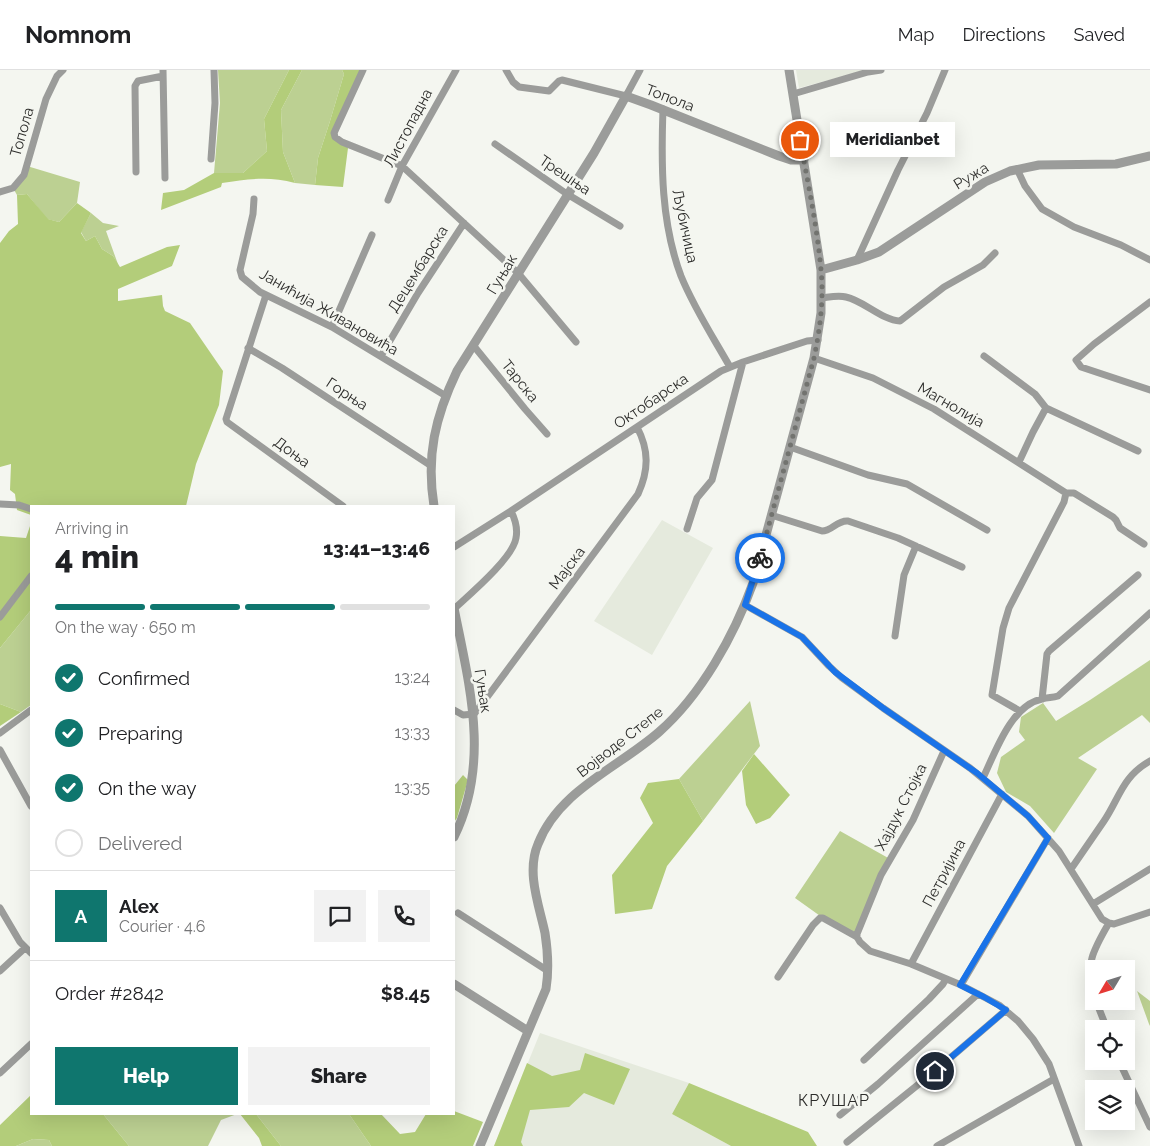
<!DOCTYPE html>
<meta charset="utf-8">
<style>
:root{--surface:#fff;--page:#f2f2f2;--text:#202124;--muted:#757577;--line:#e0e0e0;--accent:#0f766e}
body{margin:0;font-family:Raleway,sans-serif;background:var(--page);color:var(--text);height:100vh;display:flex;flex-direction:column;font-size:19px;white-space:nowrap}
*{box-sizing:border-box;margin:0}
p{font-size:16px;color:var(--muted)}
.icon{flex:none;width:28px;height:28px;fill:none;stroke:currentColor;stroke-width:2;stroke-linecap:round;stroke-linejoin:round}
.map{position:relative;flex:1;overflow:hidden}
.details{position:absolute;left:30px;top:435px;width:425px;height:610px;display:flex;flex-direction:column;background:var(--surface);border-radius:0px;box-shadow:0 5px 20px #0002}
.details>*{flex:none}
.needle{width:32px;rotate:232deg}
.tools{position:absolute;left:1085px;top:890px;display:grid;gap:10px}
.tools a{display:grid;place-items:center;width:50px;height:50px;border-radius:0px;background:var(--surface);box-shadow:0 5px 20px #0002;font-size:25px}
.pin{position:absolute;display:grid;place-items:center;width:42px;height:42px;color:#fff;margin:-21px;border:2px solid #fff;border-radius:50%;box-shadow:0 1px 5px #0007}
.courier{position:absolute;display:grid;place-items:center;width:50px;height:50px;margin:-25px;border:4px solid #1a73e8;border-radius:50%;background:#fff;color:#222;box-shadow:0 1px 6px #0007}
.bubble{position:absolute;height:35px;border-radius:0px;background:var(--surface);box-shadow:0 5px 20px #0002;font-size:16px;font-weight:800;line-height:35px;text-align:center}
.summary em{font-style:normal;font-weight:800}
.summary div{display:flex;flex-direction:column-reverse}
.summary{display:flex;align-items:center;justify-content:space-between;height:85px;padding:0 25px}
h1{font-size:32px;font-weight:800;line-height:38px}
.bar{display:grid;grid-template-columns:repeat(4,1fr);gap:8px 5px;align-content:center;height:60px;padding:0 25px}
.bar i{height:6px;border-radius:4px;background:var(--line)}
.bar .active{background:var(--accent)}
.bar p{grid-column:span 4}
.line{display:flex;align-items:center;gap:12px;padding:0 25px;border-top:1px solid var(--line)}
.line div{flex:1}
.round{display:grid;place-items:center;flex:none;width:52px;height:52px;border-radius:0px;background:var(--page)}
ol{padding:0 25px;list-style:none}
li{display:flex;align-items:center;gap:15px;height:55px}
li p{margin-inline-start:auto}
li .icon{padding:5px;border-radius:50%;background:var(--accent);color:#fff;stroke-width:4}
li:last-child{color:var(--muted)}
li i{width:28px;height:28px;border:2px solid var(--line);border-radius:50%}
.cta{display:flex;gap:10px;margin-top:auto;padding:10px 25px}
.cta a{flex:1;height:58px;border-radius:0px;background:var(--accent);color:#fff;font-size:20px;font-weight:800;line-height:58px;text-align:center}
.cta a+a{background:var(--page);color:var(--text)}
header{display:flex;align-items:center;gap:30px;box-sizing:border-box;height:70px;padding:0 25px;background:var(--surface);border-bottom:1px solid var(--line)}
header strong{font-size:24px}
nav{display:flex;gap:28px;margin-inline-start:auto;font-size:18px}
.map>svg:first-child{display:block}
</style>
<header>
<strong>Nomnom</strong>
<nav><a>Map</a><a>Directions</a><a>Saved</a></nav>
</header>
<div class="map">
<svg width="1150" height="1076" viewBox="0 0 1150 1076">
<rect width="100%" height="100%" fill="#f4f6f0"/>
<path fill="#e5eadd" d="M 796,0 L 866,0 L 799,18 Z
M 662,450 L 713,478 L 652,585 L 594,551 Z
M 540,963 L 689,1013 L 672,1044 L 731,1076 L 494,1076 Z"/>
<path fill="#bcd092" d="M 218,0 L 289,0 L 264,49 L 267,81 L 243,103 L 214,103 L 220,33 Z
M 302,0 L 342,0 L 344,4 L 330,51 L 318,88 L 315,115 L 295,113 L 283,82 L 281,40 Z
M 27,96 L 80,112 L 77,133 L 59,152 L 47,149 L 27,124 L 17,125 L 13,118 Z
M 91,143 L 103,153 L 119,156 L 106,161 L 119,197 L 113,186 L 102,179 L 95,166 L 86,171 L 81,162 Z
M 31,540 L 31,635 L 21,642 L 0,634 L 0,578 Z
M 1150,590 L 1150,653 L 1142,645 L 1078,688 L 1097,699 L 1054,763 L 1030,736 L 1006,722 L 997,703 L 1001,687 L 1025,670 L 1019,662 L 1021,647 L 1043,633 L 1056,651 L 1090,630 Z
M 750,631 L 760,676 L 703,751 L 679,709 Z
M 840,761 L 890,789 L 857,864 L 823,848 L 795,828 Z
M 1137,921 L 1150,931 L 1150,956 L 1149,954 Z
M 103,1044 L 237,1044 L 221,1050 L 208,1076 L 129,1076 Z
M 256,1044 L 349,1044 L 371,1076 L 281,1076 Z
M 33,1069 L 49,1070 L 52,1076 L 16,1076 Z"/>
<path fill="#b3cd7a" d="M 289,0 L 302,0 L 281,40 L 283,82 L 295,113 C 269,106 249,109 222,113 L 221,117 L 161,140 L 163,123 L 184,120 L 214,103 L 243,103 L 267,81 L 264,49 Z
M 342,0 L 361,0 L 338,48 L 337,69 L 348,78 L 343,117 L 315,115 L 318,88 L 330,51 L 344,4 Z
M 27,124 L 48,149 L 59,152 L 77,133 L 91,143 L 81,163 L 86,171 L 95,166 L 102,179 L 113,186 L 120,197 L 167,177 L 180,175 L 172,196 L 118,219 L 118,231 L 162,225 L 163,236 L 165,241 L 190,253 L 223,301 L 219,335 L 196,394 L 186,436 L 31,436 L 31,445 L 17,440 L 15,424 L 10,420 L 11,394 L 0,397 L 0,173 L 9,161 L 18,154 L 17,125 Z
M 31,453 L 31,540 L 0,578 L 0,466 L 26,468 Z
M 0,634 L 21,642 L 0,656 Z
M 754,684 L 790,725 L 770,748 L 756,754 L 746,735 L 742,701 Z
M 463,705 L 468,710 L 457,748 L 454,752 L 454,716 Z
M 679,709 L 703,751 L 667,796 L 652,839 L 615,844 L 612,805 L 653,753 L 640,728 L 648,713 Z
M 585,983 L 630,999 L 614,1035 L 584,1023 L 569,1037 L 530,1040 L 521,1072 L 523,1076 L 494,1076 L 527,993 L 552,1006 L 580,1000 Z
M 689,1013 L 808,1062 L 817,1076 L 731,1076 L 672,1044 Z
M 31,1025 L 31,1044 L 103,1044 L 129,1076 L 52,1076 L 49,1070 L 33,1069 L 16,1076 L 0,1076 L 0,1055 Z
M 454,1041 L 483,1052 L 473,1076 L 371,1076 L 349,1044 L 381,1044 L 400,1064 L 415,1062 L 426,1044 L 454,1044 Z
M 240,1044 L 256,1044 L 281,1076 L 262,1076 L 259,1068 Z"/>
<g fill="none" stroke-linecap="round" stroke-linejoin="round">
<path stroke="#9b9c9a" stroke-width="7" d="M 163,0 L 165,108
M 363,0 L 334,63 L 335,67 L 342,72 L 402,96 L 518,203 L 576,272
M 506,0 L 513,12 L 519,17 L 549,21 L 559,11 L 562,10 L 626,26 L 640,0
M 793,24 L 868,2 L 881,0
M 663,39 C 661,95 661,153 681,206 C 694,238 713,267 730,297
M 495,74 L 567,124 L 620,156
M 211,89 L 215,33 L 214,0
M 1017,99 L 1025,116 L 1042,139 L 1074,157 L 1121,175 L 1150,190
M 136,102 L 135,16 L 138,11 L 163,6
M 0,122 L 13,118 L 24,105 L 46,29 L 57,6 L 63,0
M 254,129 L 253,144 L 240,200 L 242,207 L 260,222 L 332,257 L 446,326
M 388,130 L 402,96 L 456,0
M 857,190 L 898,100 L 927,43 L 945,0
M 266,225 L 226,349 L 227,352 L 343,436
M 822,228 C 830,227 838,225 846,227 C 864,231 882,250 900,251 L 944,217 L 983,195 L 995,183
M 1150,232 L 1094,274 L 1076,290 L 1081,297 L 1150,320
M 332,257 L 372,165
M 473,275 L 525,339 L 547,364
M 248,278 L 282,298 L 430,395
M 381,286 L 418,223 L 464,153
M 984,286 L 1035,324 L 1046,338 L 1138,381
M 814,288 L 873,308 L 934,339 L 1066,423 L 1074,423 L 1113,447 L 1116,450 L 1120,458 L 1144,474
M 790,377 L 868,405 L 907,414 L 987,460
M 1019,392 L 1033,362 L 1046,338
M 0,434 L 19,435 L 31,439
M 771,445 L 822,461 C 832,461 837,450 848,451 L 898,468 L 962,497
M 687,459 L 697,428 L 712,410 L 743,292
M 454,477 L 511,441 L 721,301 L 743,292 L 807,271 L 818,270
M 745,535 L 802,567 L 829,596 L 842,608 L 883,638 L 970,698 L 1028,746 L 1059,781 L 1102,849 L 1109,853
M 454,539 C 469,525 513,488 516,468 C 518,458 515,449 511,441
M 0,547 L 31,506
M 895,566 L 904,505 L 916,476
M 1042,629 L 1047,584 L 1049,581 L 1138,505
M 454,640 L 463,645 L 474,644 L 482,634 L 638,424 C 649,400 649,380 637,357
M 1020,641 L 992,625 L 1003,558 L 1009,538 L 1064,432 L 1066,423
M 0,663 L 31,640
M 0,680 L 31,736
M 983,708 C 995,683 1011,635 1042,629 C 1048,627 1052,628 1058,626 L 1150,543
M 1071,799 C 1082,783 1093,767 1104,751 C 1120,727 1122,707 1150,691
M 1093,834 L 1150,799
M 0,838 L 20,872 L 31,883
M 458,843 L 548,901
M 1109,853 L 1114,854 L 1150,842
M 857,867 L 857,864 L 881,805 L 913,750 L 944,681
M 911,894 L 1002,724
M 0,901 L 25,878
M 778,907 L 813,855 L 820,848 L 823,848 L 857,867 L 860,872 L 870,881 L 911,894 L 961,915 L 999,935 L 1018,951 L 1033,969 L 1049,994 L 1079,1076
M 961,915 L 1048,768
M 1094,925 C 1083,897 1095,877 1109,853
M 1096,931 L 1107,959
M 864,990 L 929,929 L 943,914 L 946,909
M 1119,991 L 1150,1057
M 0,1003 L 31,974
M 840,1045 L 878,1014 L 978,924
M 847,1072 L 935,1001 L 1006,940
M 937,1076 L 1054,1009"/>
<path stroke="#9b9c9a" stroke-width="9" d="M 821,200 L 857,190 L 879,182 L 985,112 L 1010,101 L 1039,95 L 1116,94 L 1150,86
M 434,436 C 426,386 435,347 457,301 L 594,83 L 626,26 L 651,35 L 779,86 L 791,90 L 804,90
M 454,538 C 469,614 491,692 454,767
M 454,914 L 528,961
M 480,1076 L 546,919 C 549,900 548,882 545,863 C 539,835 526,802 538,774 C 559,720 618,698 659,662 C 701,625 734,566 753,513 L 814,288 L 821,243 L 821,200 L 789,0"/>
</g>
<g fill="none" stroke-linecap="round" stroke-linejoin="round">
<path stroke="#72736f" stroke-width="5" stroke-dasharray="0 9" d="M 760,488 L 814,288 C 820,259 824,229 821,200 C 817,156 808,113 800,70"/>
<path stroke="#1a73e8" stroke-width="6" d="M 760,488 L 745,535 L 802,567 L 835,602 L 883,638 L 977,703 L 1028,746 L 1048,768 L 960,915 L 984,927 L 1006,940 L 935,1001"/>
</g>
<g text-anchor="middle" stroke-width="5" stroke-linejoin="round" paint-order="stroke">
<g font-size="15" fill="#2c2c2a" stroke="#f4f6f0">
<text transform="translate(670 28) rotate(21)" y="5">Топола</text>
<text transform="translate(408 58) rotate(-62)" y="5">Листопадна</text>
<text transform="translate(22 62) rotate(-74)" y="5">Топола</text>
<text transform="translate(565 105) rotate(34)" y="5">Трешња</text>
<text transform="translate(971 106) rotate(-31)" y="5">Ружа</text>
<text transform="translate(685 156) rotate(78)" y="5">Љубичица</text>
<text transform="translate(418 199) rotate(-58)" y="5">Децембарска</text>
<text transform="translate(502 204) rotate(-59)" y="5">Гуњак</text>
<text transform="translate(329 242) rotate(30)" y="5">Јанићија Живановића</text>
<text transform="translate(520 311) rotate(51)" y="5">Тарска</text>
<text transform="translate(347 324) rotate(33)" y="5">Горња</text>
<text transform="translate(651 331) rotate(-34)" y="5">Октобарска</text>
<text transform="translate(951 335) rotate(30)" y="5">Магнолија</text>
<text transform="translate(292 382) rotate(36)" y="5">Доња</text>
<text transform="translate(567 498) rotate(-53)" y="5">Мајска</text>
<text transform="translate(483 621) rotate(81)" y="5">Гуњак</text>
<text transform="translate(620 672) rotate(-38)" y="5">Војводе Степе</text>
<text transform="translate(901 737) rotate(-63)" y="5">Хајдук Стојка</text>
<text transform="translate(944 803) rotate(-62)" y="5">Петријина</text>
</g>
<g font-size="16" letter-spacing="1" fill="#2c2c2a" stroke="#f4f6f0">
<text x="834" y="1036">КРУШАР</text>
</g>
</g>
</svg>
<div class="tools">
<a><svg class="needle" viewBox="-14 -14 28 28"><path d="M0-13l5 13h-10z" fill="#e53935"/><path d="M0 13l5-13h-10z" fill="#757577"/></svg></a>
<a><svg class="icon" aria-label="locate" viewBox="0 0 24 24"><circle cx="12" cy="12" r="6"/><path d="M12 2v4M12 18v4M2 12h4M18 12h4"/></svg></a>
<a><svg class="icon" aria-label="layers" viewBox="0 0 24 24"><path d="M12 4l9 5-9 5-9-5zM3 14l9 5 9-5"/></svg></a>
</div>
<div class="pin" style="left:800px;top:70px;background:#ea580c"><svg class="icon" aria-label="bag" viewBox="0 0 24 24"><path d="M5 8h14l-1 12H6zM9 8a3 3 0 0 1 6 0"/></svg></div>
<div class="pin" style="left:935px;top:1001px;background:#1f2937"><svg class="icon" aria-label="home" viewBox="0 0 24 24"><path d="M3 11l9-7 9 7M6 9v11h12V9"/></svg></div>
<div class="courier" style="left:760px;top:488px"><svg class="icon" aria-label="bike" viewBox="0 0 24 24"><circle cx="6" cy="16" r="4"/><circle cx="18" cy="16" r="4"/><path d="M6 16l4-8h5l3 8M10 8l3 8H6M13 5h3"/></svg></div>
<div class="bubble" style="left:830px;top:52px;width:125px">Meridianbet</div>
<section class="details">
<div class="summary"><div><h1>4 min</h1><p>Arriving in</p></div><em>13:41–13:46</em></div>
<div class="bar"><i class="active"></i><i class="active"></i><i class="active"></i><i></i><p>On the way · 650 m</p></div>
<ol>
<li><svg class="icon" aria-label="check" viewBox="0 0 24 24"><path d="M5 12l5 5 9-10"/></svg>Confirmed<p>13:24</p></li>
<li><svg class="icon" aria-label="check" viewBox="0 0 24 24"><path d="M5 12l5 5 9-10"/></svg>Preparing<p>13:33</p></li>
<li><svg class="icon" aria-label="check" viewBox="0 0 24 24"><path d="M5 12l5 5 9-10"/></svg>On the way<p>13:35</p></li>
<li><i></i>Delivered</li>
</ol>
<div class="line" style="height:90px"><b class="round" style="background:var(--accent);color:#fff">A</b><div><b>Alex</b><p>Courier · 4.6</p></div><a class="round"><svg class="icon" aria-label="chat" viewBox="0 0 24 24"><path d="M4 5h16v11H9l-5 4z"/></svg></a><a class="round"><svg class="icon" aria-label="phone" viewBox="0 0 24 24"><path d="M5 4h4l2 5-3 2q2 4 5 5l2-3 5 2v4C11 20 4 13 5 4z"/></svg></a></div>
<div class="line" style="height:65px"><div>Order #2842</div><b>$8.45</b></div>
<div class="cta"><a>Help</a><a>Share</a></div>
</section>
</div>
